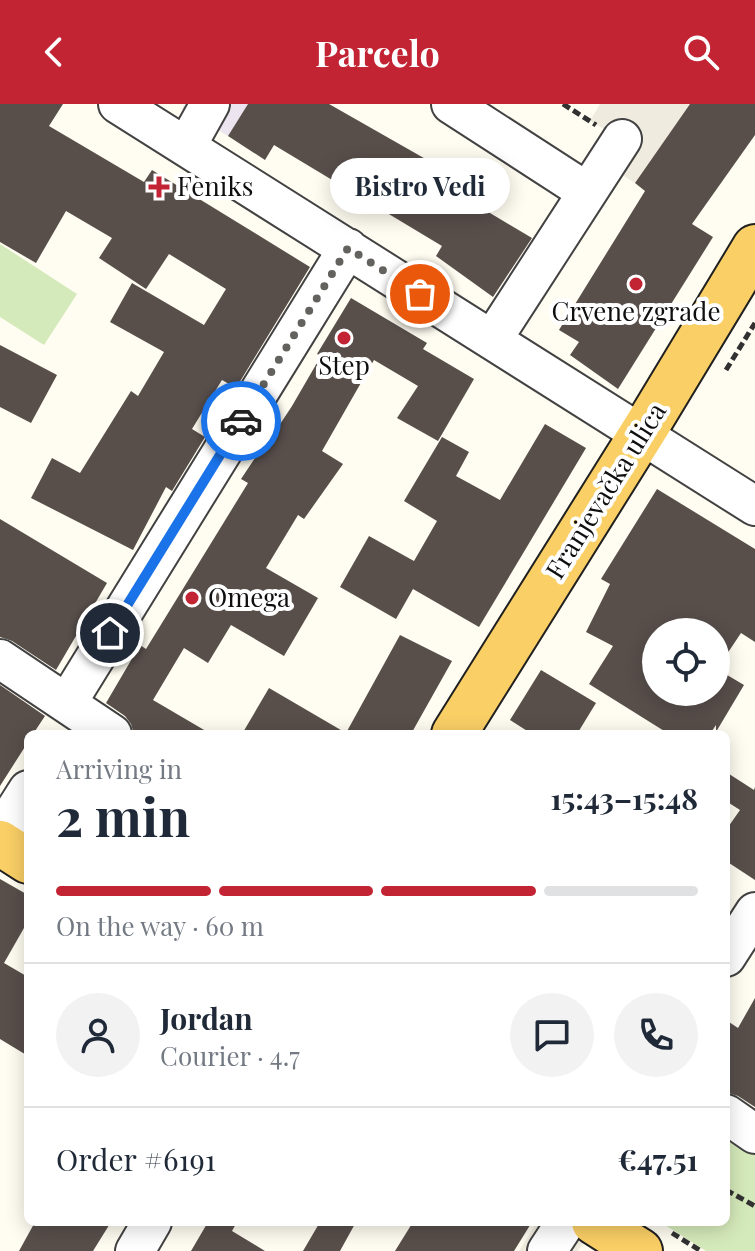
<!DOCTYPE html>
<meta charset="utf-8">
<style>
:root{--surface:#fff;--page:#f2f2f3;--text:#1f2937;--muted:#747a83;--line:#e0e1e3;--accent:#c22434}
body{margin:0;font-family:"Playfair Display",serif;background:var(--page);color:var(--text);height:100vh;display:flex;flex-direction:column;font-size:30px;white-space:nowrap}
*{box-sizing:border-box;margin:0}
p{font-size:26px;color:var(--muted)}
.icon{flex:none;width:44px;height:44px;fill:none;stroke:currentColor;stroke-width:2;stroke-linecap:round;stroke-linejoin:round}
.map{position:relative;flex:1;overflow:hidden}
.details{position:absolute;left:24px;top:626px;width:706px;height:496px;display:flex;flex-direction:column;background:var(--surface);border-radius:12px;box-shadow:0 4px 20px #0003}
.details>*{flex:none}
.buttons{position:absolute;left:642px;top:514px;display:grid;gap:16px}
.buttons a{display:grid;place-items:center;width:88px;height:88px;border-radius:50%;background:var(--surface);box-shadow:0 4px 20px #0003;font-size:40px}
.pin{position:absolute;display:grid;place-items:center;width:68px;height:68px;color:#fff;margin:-34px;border:4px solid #fff;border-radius:50%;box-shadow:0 2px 8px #0007}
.courier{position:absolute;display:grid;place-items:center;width:80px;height:80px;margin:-40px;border:6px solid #1a73e8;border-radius:50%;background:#fff;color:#222;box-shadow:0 2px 10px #0007}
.bubble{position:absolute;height:56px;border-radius:28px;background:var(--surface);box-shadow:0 4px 20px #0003;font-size:26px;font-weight:700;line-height:56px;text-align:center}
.head em{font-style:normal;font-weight:700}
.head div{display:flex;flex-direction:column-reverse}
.head{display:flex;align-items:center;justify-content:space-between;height:136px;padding:0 32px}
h1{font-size:52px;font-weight:700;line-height:60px}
.bar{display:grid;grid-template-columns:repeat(4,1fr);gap:12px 8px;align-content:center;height:96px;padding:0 32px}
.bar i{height:10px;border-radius:6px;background:var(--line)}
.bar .current{background:var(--accent)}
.bar p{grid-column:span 4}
.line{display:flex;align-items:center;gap:20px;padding:0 32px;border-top:2px solid var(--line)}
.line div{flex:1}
.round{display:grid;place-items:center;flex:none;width:84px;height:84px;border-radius:42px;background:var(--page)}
header{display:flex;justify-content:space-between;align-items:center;height:104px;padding:0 32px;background:var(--accent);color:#fff;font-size:36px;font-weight:700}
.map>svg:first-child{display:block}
</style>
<header><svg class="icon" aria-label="back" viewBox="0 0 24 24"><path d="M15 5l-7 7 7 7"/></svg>Parcelo<svg class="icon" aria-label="search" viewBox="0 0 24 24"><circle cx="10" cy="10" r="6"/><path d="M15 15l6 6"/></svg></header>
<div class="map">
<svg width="755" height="1147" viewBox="0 0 755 1147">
<rect width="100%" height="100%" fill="#fffcf1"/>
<path fill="#ece4ee" d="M 185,0 L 248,0 L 228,32 L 182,5 Z"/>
<path fill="#d5eaba" d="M 0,140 L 77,190 L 44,241 L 0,213 Z
M 726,1030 L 755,1049 L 755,1147 L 706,1147 L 660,1118 L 726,1118 Z"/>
<path fill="#f0ebdf" d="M 600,0 L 690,0 L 635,79 L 605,60 L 622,35 L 590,17 Z
M 537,1118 L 594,1118 L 596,1119 L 578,1147 L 519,1147 Z"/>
<path fill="#584f4b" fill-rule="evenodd" d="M 0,0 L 63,0 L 49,22 L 144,78 L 152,66 L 310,163 L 236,284 L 222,276 L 192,325 L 205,333 L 172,387 L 166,383 L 133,446 L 31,394 L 52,354 L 80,369 L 131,287 L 138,292 L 164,248 L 110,218 L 132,179 L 204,221 L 226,185 L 169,150 L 146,185 L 99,154 L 112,134 L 66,107 L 36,159 L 0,138 Z
M 248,0 L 329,0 L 480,86 L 475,100 L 532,134 L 493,193 L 436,152 L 442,142 L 274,41 L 265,56 L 228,32 Z
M 690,0 L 755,0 L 755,31 L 692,120 L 713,133 L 618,285 L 570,251 L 579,238 L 559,226 L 645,87 L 635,79 Z
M 351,194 L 427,239 L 423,245 L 474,275 L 438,337 L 397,314 L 418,282 L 374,256 L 322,347 L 343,360 L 304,415 L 298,411 L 266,464 L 318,494 L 284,552 L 231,521 L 208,559 L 184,544 L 153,596 L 211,630 L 134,630 L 131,620 L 125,612 L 106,599 L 140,541 L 146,545 L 248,379 L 241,375 L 259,348 L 261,349 L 292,302 L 321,252 L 317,250 Z
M 0,241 L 57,271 L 31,319 L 0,303 Z
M 545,320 L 586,344 L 479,523 L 413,485 L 396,515 L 340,483 L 369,432 L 414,457 L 437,417 L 404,397 L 442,333 L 469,348 L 456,372 L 500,396 Z
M 657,385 L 755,445 L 755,538 L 741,529 L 717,565 L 744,581 L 716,628 L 716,621 L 710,630 L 669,630 L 589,580 L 613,542 L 586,528 L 610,480 L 601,475 ZM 656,528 L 716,528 L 716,588 L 656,588 L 656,574 L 649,569 L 656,555 Z
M 0,415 L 107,479 L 56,566 L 12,537 L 0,533 Z
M 400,531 L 452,557 L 411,630 L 242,630 L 269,584 L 346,629 Z
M 541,566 L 596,599 L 577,630 L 532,630 L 510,616 Z
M 0,581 L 45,612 L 33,630 L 28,630 L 28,638 L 0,682 Z
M 726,668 L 754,686 L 755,683 L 755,776 L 726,757 L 726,726 L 740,706 L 726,697 Z
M 0,775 L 28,791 L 28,817 L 4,859 L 28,873 L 28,952 L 0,935 Z
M 755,894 L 755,1003 L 738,992 L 726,988 L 726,916 L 738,924 Z
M 35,1118 L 111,1118 L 93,1147 L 19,1147 Z
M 208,1118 L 237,1118 L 232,1127 L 265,1147 L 191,1147 Z
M 320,1118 L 356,1118 L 340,1147 L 303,1147 Z
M 413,1118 L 532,1118 L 514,1147 L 395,1147 Z"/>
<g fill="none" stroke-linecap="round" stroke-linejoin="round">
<g stroke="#424242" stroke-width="42">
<path id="minor" d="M 118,0 L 755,402
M 451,0 L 587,88
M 186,43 L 210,0
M 492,236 L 622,35
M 0,555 L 112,630
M 67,599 L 348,144
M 0,730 L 28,686
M 726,853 L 755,808
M 726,1010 L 755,1030
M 135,1147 L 152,1118
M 547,1147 L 566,1118"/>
</g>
<g stroke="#202020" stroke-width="48">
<path id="major" d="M 454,630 L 648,320 L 755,143
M 0,739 L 28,757
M 594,1118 L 640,1147"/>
</g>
<path stroke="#313131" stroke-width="5" stroke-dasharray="8 4" stroke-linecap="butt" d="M 563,0 L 596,21
M 726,266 L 755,219
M 726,1086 L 755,1102
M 672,1129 L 701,1147"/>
<use href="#minor" stroke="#fff" stroke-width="38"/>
<use href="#major" stroke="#facf66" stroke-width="44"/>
</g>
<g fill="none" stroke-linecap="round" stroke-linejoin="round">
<path stroke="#63625e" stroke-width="8" stroke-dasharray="0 14.4" d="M 241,317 L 348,144 L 420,190"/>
<path stroke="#1a73e8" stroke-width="10" d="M 110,529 L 241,317"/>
</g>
<g fill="#c22434" stroke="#fff" stroke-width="3">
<path d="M155 71h8v8h8v8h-8v8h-8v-8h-8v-8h8z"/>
<circle cx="636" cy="180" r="8"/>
<circle cx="344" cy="234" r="8"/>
<circle cx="192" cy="494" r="8"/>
</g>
<g text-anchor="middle" stroke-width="8" stroke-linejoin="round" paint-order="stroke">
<g font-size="26" fill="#0f0f0f" stroke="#fff" text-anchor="start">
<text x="177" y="92">Feniks</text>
<text x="636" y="217" text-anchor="middle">Crvene zgrade</text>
<text x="344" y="271" text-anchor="middle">Step</text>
<text x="208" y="503">Omega</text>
</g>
<g font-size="26" fill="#0f0f0f" stroke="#fff">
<text transform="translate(606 387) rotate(-58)" y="9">Franjevačka ulica</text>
</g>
</g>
</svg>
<div class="buttons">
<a><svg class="icon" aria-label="locate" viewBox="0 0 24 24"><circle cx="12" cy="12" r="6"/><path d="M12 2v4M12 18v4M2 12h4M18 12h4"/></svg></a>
</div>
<div class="pin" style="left:420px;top:190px;background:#ea580c"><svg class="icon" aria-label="bag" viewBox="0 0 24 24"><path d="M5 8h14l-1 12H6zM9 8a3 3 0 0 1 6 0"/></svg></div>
<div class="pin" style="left:110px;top:529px;background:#1f2937"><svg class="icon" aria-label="home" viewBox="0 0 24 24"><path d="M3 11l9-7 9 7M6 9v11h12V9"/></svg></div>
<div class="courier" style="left:241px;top:317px"><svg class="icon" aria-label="car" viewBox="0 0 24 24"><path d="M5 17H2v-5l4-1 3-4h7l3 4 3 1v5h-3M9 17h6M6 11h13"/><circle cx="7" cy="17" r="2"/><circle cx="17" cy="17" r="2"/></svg></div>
<div class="bubble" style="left:330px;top:54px;width:180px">Bistro Vedi</div>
<section class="details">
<div class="head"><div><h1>2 min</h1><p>Arriving in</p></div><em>15:43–15:48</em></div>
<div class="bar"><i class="current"></i><i class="current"></i><i class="current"></i><i></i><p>On the way · 60 m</p></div>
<div class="line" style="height:144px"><a class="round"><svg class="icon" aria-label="person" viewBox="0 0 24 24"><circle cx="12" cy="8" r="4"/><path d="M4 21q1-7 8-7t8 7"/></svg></a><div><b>Jordan</b><p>Courier · 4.7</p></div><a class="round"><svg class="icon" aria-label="chat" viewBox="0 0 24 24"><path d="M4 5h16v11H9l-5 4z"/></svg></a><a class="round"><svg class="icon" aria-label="phone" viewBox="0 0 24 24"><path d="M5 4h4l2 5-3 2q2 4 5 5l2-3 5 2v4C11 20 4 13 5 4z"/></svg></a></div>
<div class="line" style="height:104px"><div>Order #6191</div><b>€47.51</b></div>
</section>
</div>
